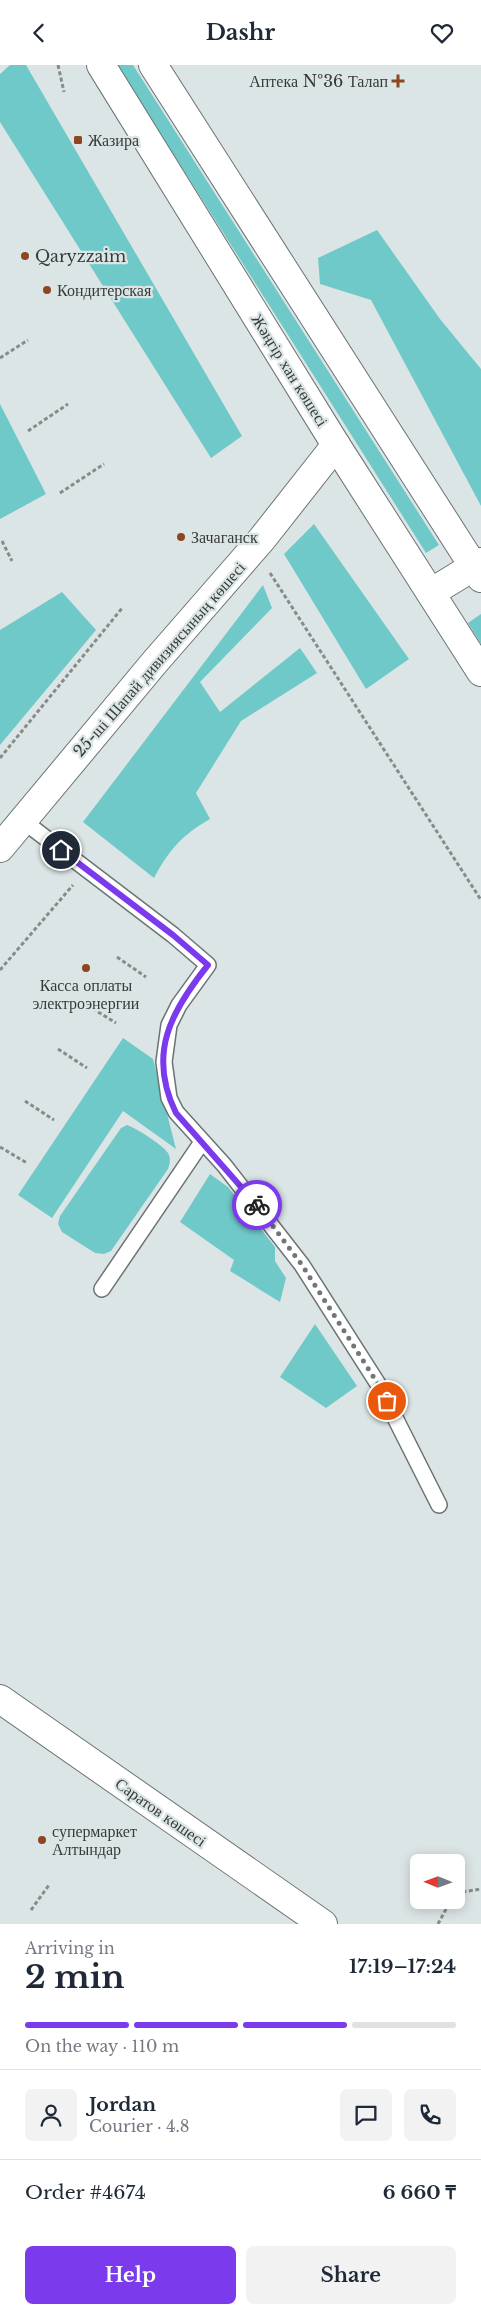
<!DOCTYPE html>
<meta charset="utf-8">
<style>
:root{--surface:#fff;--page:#f2f2f3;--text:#1f2937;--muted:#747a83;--line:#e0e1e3;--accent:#7c3aed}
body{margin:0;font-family:"Libre Baskerville",serif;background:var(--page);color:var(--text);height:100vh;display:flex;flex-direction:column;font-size:19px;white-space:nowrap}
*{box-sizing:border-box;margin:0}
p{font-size:16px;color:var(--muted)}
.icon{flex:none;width:28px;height:28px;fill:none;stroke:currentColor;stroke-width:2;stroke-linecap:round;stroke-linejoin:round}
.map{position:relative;height:1859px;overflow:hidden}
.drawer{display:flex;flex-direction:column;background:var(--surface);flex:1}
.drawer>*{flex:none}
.needle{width:32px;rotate:271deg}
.tools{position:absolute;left:410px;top:1789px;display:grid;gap:10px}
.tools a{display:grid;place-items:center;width:55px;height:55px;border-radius:8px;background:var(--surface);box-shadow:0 2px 12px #0003;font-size:25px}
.pin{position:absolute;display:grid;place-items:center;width:42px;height:42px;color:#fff;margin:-21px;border:2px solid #fff;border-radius:50%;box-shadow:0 1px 5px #0007}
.courier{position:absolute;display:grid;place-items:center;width:50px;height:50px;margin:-25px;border:4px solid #7c3aed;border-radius:50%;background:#fff;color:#222;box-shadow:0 1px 6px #0007}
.headline em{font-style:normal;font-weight:800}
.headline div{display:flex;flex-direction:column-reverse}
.headline{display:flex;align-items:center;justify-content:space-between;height:85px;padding:0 25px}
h1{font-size:32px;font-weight:800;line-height:38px}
.bar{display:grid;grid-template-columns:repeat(4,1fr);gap:8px 5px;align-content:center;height:60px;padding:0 25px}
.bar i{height:6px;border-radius:4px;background:var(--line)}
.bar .active{background:var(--accent)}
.bar p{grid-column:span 4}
.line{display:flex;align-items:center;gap:12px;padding:0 25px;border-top:1px solid var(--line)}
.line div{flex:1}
.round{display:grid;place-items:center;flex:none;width:52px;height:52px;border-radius:8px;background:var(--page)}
.cta{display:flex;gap:10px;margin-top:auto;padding:10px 25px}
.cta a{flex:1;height:58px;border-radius:8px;background:var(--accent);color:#fff;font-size:20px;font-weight:800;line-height:58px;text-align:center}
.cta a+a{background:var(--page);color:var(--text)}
header{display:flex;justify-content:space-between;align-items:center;height:65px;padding:0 25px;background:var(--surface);font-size:22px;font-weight:800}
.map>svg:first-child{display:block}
</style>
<header><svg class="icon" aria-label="back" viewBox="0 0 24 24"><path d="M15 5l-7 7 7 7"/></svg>Dashr<svg class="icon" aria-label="heart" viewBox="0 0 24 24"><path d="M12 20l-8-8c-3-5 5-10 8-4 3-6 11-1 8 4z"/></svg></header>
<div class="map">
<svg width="481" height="1859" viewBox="0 0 481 1859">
<rect width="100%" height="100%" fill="#dce5e5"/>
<path fill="#70c9c9" d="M 10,0 L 26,0 L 242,371 L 211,393 L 0,57 L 0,9 Z
M 117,0 L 133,0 L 439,480 L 426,488 Z
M 377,165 L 440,254 L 481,304 L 481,441 L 371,235 L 320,219 L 318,193 Z
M 0,339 L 46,429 L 0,454 Z
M 314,459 L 409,594 L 366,624 L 284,489 Z
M 263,520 L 272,543 L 200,617 L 220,647 L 300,583 L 317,608 L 241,656 L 196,728 L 210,754 C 182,770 169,785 154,813 L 83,757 Z
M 62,527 L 96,565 L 0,680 L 0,565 Z
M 481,549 L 481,579 L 468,558 Z
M 123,973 L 153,994 L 176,1084 L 123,1046 L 52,1153 L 18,1130 Z
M 127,1060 C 136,1063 163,1080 168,1088 C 171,1093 170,1099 168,1104 L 111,1186 L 104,1189 L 95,1188 L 62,1167 L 58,1159 L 60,1151 L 121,1063 Z
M 210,1109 L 228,1122 L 275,1182 L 275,1196 L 286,1213 L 280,1237 L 230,1206 L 234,1195 L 180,1157 Z
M 315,1259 L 357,1321 L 326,1343 L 280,1312 Z"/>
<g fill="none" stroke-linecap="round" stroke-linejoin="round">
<g stroke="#6b7373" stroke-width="18">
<path id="lane" d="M 22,755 L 173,870 L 208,900 L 179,940 L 169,960 L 164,997 L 169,1033 L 176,1047 L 224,1100 L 302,1200 L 378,1319 L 439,1440
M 102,1224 L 202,1077"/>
</g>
<g stroke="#6b7373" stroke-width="30">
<path id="street" d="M 432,527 L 481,497
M 0,783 L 154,598 L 262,474 L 336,380
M 0,1634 L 323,1859"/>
</g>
<g stroke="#6b7373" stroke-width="30">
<path id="primary" d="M 101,0 L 336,380 L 481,607
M 153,0 L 481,513"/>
</g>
<path stroke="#868c8c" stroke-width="3" stroke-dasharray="4 2.5" stroke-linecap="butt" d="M 58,0 L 64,27
M 0,293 L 28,275
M 28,366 L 68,339
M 60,428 L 104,399
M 2,476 L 12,496
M 270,508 L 481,835
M 0,693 L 123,542
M 117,892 L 146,912
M 0,905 L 73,820
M 87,940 L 116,958
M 58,984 L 87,1003
M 25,1036 L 54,1055
M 0,1082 L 27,1098
M 456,1828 L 481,1824
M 31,1845 L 49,1820
M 438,1859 L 451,1835"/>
<use href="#lane" stroke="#fff" stroke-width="15"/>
<use href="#street" stroke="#fff" stroke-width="28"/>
<use href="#primary" stroke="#fff" stroke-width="28"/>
</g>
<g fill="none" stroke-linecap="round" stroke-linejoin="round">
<path stroke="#717676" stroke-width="5" stroke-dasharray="0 9" d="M 257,1140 L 302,1200 L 378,1319 L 387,1336"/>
<path stroke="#7c3aed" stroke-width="6" d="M 61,785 L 173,870 L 208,900 C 171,946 147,989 176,1048 L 257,1140"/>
</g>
<g fill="#8d4621" stroke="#dce5e5" stroke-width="2">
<path d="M395.5 8.5h5v5h5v5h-5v5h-5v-5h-5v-5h5z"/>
<rect x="73" y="70" width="10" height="10" rx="2.5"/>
<circle cx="25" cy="191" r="5"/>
<circle cx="47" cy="225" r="5"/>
<circle cx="181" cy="472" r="5"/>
<circle cx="86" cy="903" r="5"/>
<circle cx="42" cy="1775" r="5"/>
</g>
<g text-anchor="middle" stroke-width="4.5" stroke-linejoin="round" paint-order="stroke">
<g font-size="16" fill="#383b3b" stroke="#dce5e5" text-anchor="start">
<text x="388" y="22" text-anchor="end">Аптека №36 Талап</text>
<text x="88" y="81">Жазира</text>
<text x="35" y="197">Qaryzzaim</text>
<text x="57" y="231">Кондитерская</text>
<text x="191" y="478">Зачаганск</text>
<text x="86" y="926" text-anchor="middle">Касса оплаты<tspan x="86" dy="18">электроэнергии</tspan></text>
<text x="52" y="1772">супермаркет<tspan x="52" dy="18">Алтындар</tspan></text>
</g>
<g font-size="16" fill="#383b3b" stroke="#dce5e5">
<text transform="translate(290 305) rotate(58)" y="6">Жәңгір хан көшесі</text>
<text transform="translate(159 594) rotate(-49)" y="6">25-ші Шапай дивизиясының көшесі</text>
<text transform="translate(161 1747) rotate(35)" y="6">Саратов көшесі</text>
</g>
</g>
</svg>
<div class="tools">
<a><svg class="needle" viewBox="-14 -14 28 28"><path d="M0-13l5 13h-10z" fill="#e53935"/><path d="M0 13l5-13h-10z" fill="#747a83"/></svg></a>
</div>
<div class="pin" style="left:387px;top:1336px;background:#ea580c"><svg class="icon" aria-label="bag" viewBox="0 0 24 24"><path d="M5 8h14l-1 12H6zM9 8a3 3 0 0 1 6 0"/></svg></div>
<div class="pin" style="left:61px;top:785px;background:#1f2937"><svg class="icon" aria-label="home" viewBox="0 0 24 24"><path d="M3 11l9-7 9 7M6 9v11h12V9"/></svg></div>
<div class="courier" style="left:257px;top:1140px"><svg class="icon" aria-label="bike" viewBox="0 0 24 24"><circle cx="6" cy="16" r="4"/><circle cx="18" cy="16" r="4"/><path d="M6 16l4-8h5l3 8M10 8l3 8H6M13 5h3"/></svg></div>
</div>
<section class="drawer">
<div class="headline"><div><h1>2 min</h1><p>Arriving in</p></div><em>17:19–17:24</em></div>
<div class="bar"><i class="active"></i><i class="active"></i><i class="active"></i><i></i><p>On the way · 110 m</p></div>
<div class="line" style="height:90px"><a class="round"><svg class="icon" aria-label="person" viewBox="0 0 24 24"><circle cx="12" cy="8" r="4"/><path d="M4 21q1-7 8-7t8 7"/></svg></a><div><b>Jordan</b><p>Courier · 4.8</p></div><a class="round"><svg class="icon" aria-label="chat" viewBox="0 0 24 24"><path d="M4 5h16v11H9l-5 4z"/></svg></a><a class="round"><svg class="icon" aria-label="phone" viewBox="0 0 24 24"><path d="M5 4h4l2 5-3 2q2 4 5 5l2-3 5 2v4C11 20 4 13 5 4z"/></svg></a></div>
<div class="line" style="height:65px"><div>Order #4674</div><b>6 660 ₸</b></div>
<div class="cta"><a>Help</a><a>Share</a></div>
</section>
